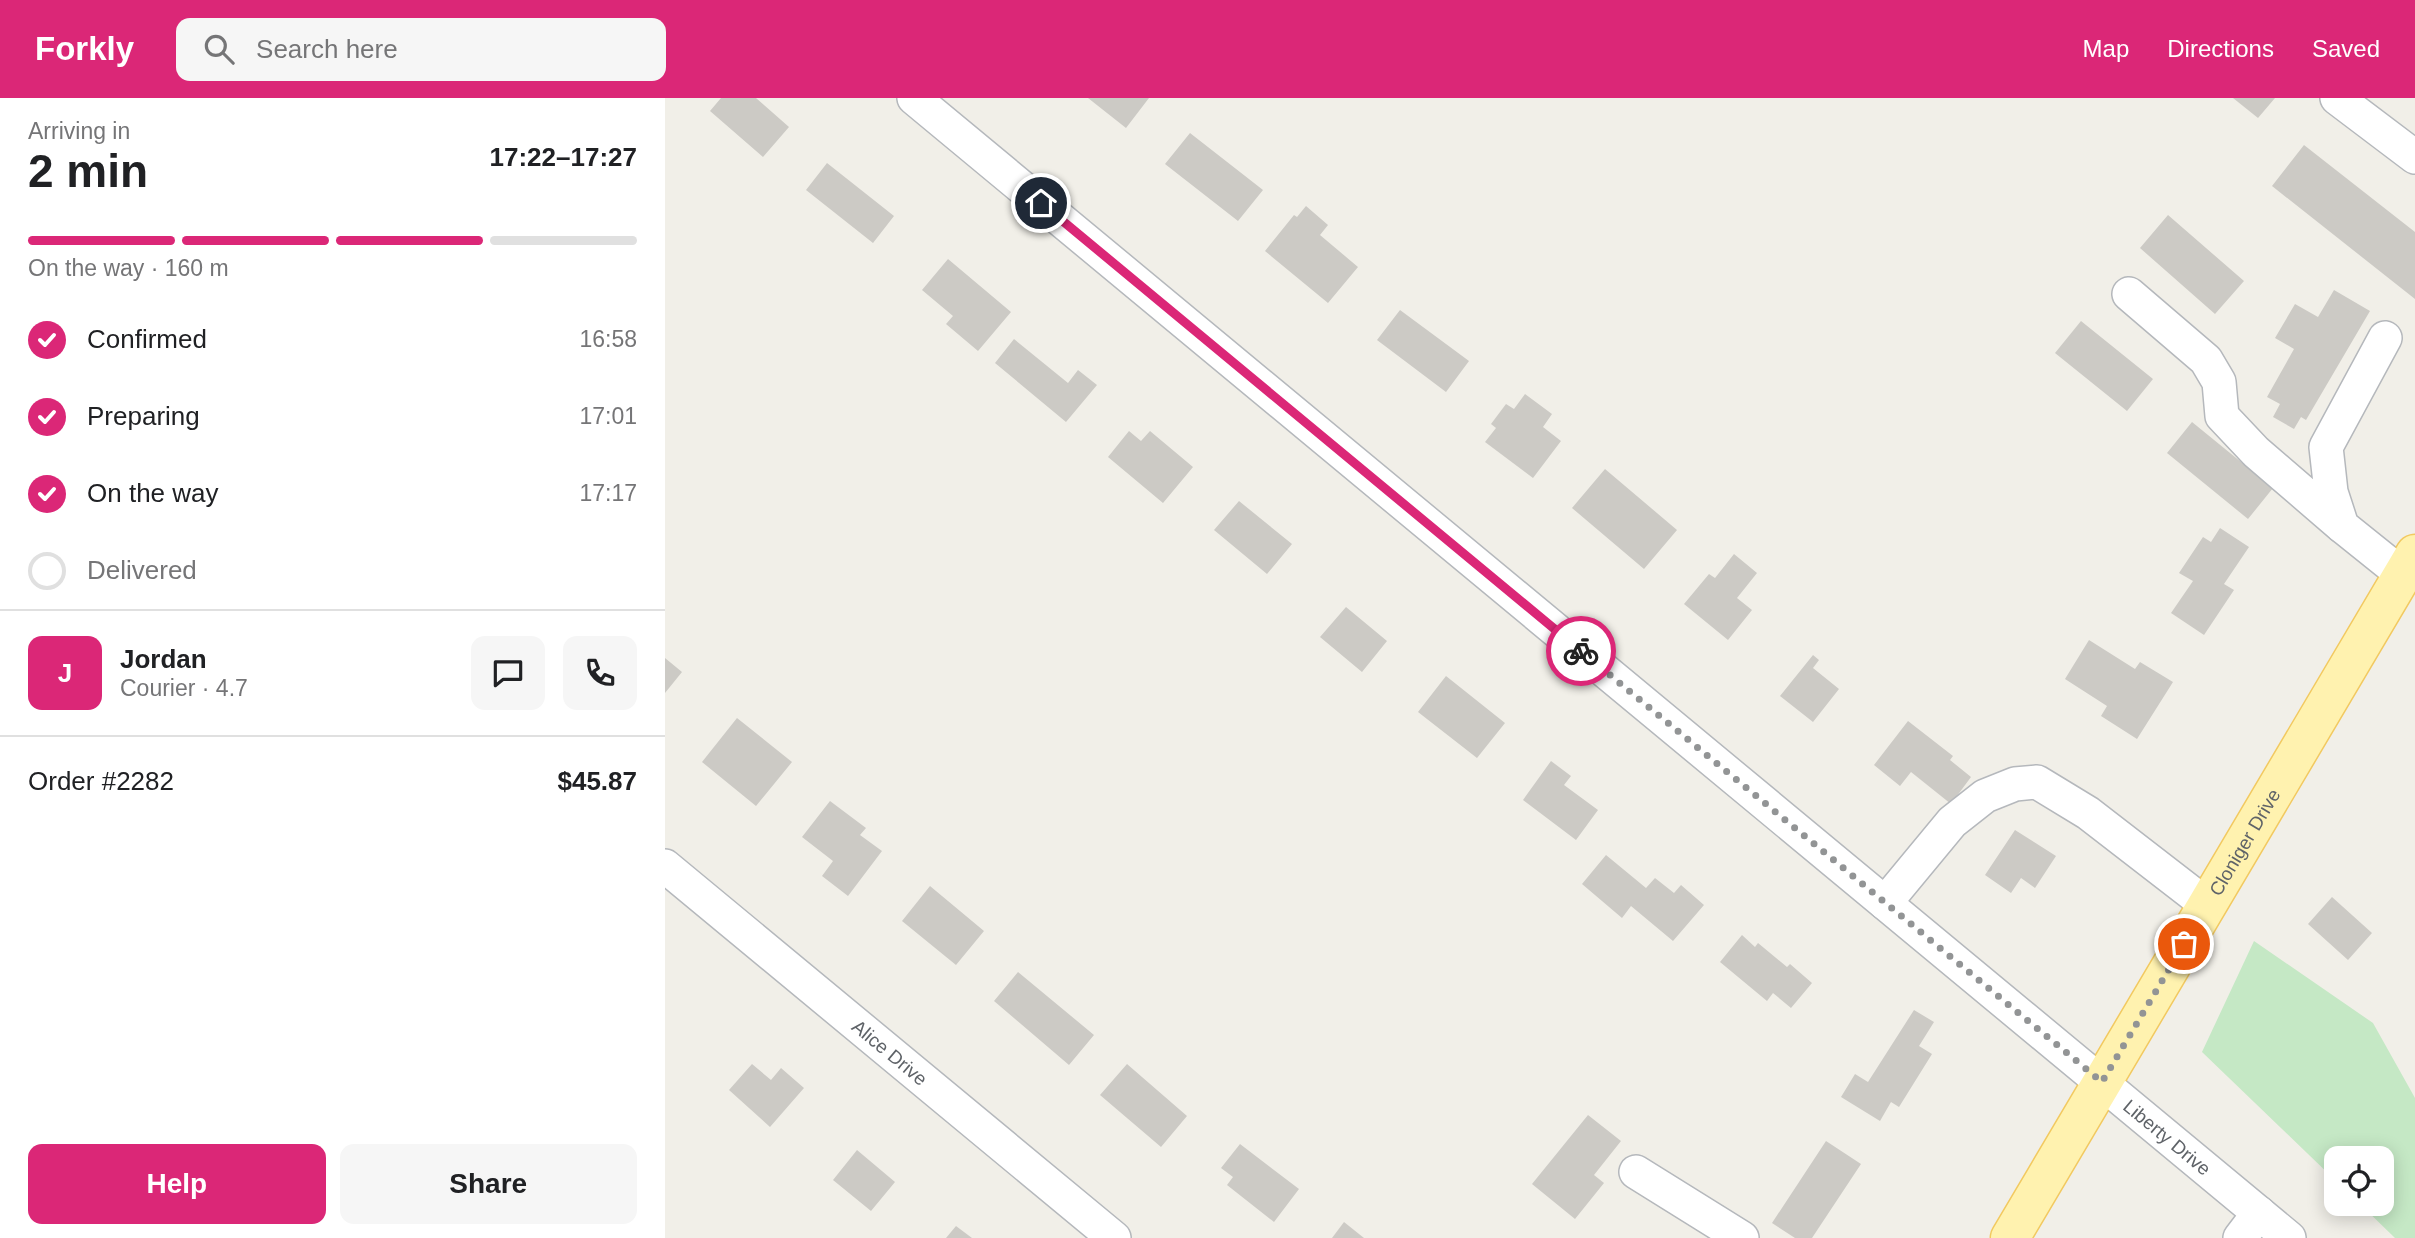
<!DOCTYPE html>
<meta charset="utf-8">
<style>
:root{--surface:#fff;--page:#f6f6f6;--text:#202124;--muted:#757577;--line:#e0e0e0;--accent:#db2777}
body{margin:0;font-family:Arial,sans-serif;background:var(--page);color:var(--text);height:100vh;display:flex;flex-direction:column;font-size:26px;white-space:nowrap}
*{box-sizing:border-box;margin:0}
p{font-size:23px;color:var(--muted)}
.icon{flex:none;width:38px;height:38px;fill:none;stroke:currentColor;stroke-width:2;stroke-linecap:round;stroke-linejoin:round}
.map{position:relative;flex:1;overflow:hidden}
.drawer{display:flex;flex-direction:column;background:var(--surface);width:665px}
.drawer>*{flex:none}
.buttons{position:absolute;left:1659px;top:1048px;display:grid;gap:14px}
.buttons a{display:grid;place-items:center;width:70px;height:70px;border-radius:14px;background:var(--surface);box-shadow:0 4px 18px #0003;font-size:35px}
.pin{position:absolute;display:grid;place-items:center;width:60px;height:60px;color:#fff;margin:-30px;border:4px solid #fff;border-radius:50%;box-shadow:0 2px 7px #0007}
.courier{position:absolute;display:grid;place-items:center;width:70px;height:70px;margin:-35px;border:5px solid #db2777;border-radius:50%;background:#fff;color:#222;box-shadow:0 2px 9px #0007}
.summary em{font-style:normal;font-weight:700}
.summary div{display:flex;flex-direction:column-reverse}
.summary{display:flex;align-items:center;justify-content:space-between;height:119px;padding:0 28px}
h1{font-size:46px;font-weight:700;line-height:52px}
.bar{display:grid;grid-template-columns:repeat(4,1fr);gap:10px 7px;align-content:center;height:84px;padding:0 28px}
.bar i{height:9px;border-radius:5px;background:var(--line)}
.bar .current{background:var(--accent)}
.bar p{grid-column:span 4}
.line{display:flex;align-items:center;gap:18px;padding:0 28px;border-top:2px solid var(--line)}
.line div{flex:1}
.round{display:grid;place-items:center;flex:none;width:74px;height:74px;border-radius:14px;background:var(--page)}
ol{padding:0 28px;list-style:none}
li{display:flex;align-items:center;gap:21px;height:77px}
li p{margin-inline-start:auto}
li .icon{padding:7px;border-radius:50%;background:var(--accent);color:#fff;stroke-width:4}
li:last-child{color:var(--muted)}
li i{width:38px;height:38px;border:4px solid var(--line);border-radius:50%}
.primary-button{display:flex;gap:14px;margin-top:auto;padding:14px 28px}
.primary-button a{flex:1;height:80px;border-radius:14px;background:var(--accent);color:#fff;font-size:28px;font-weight:700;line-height:80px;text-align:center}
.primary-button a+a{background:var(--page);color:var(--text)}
header{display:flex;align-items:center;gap:42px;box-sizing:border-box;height:98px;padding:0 35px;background:var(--accent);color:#fff}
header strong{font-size:33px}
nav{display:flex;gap:38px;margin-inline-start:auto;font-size:24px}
.search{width:490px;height:63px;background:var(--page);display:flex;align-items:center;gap:18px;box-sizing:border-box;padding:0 24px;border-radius:14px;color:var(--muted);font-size:26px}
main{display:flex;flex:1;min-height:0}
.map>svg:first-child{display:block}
</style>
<header>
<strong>Forkly</strong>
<div class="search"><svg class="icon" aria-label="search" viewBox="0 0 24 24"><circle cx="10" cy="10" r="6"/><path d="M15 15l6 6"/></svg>Search here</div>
<nav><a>Map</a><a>Directions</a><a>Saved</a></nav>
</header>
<main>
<section class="drawer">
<div class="summary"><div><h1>2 min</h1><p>Arriving in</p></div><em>17:22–17:27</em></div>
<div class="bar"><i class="current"></i><i class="current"></i><i class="current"></i><i></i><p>On the way · 160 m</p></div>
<ol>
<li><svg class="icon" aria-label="check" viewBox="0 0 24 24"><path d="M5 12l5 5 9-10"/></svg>Confirmed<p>16:58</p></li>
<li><svg class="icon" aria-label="check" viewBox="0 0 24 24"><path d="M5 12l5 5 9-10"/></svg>Preparing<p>17:01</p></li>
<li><svg class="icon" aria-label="check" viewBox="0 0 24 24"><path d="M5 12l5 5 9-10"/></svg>On the way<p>17:17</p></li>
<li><i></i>Delivered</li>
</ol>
<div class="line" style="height:126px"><b class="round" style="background:var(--accent);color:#fff">J</b><div><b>Jordan</b><p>Courier · 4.7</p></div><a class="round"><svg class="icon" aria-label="chat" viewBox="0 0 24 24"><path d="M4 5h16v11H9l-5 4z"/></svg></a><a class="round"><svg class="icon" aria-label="phone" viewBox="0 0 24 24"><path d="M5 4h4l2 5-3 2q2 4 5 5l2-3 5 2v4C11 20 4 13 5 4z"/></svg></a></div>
<div class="line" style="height:91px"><div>Order #2282</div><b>$45.87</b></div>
<div class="primary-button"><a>Help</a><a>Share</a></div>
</section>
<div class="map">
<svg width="1750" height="1140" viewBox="0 0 1750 1140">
<rect width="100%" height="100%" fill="#f1efe8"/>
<path fill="#c5e8c5" d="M 1589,843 L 1708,925 L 1750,1000 L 1750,1140 L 1730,1140 L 1695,1106 L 1717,1106 L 1717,1060 L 1671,1060 L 1671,1083 L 1537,954 Z"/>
<path fill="#cccac5" d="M 56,0 L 91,0 L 124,29 L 98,59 L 45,13 Z
M 423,0 L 484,0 L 461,30 Z
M 1568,0 L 1610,0 L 1593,20 Z
M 525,35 L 598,92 L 573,123 L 500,66 Z
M 1639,47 L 1750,134 L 1750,201 L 1607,88 Z
M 162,65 L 229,118 L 208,145 L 141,92 Z
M 641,108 L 663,127 L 655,137 L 693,169 L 663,205 L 600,153 L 629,117 L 632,119 Z
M 1503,117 L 1579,183 L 1550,216 L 1475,150 Z
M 283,161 L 346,214 L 313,253 L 281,226 L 288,218 L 257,192 Z
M 1669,192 L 1705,213 L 1641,322 L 1636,319 L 1629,331 L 1608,319 L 1615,306 L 1602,299 L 1629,251 L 1610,240 L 1630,206 L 1653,219 Z
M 735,212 L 804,263 L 781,294 L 712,242 Z
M 1416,223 L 1488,281 L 1462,313 L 1390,255 Z
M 349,241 L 403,285 L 413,272 L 432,287 L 401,324 L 330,265 Z
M 860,296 L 887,316 L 878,329 L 896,343 L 868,380 L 820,344 L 831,330 L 826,326 L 841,306 L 849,311 Z
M 1527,324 L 1608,390 L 1583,421 L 1502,355 Z
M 464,333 L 476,343 L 485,333 L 528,369 L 498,405 L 443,359 Z
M 940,371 L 1012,432 L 979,471 L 907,410 Z
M 574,403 L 627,446 L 602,476 L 549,432 Z
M 1555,430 L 1584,449 L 1559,486 L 1569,492 L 1539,537 L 1506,515 L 1528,483 L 1514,475 L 1538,439 L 1546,444 Z
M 1069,456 L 1092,475 L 1072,500 L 1087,512 L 1063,542 L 1019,506 L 1044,476 L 1050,480 Z
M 681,509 L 722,543 L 697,574 L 655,539 Z
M 1424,542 L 1470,571 L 1475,564 L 1508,584 L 1472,641 L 1436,618 L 1442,608 L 1400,581 Z
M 1148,557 L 1154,562 L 1148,570 L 1174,591 L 1148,624 L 1115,598 Z
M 0,560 L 17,574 L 0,595 Z
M 781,578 L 840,625 L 812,660 L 753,614 Z
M 72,620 L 127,664 L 91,708 L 37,664 Z
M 1243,623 L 1288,658 L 1285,662 L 1306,679 L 1286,706 L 1246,674 L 1235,688 L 1209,667 Z
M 886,663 L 906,678 L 899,687 L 933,712 L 911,742 L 858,702 Z
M 165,703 L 201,730 L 195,737 L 217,753 L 183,798 L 157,778 L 168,763 L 137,739 Z
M 1350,732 L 1391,758 L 1370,790 L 1356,780 L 1346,795 L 1320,777 Z
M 941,757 L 981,790 L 990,780 L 1009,795 L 1016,787 L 1039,807 L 1008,843 L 966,808 L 957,820 L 917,786 Z
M 265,788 L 319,833 L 291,867 L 237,823 Z
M 1667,799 L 1707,835 L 1683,862 L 1643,826 Z
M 1077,837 L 1090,849 L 1093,845 L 1122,869 L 1125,866 L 1147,885 L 1126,910 L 1108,895 L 1102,903 L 1055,864 Z
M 353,874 L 429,937 L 404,967 L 329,903 Z
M 1249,912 L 1269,924 L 1254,948 L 1267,956 L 1234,1009 L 1226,1004 L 1215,1023 L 1176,999 L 1190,976 L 1203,984 Z
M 87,966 L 106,982 L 116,970 L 139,990 L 105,1029 L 64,992 Z
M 462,966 L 522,1018 L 496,1049 L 435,997 Z
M 923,1017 L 956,1043 L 929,1077 L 939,1085 L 910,1121 L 867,1086 Z
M 1161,1043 L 1196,1066 L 1147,1140 L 1130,1140 L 1107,1125 Z
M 575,1046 L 634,1091 L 609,1124 L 562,1087 L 568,1079 L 556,1070 Z
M 192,1052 L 230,1084 L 206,1113 L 168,1082 Z
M 679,1124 L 699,1140 L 667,1140 Z
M 291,1128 L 307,1140 L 281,1140 Z"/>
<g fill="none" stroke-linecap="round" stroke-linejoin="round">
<g stroke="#b5b8bc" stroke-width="36">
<g id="minor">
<path id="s1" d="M 249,0 L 1624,1140"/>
<path d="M 1672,0 L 1750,59"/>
<path d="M 1464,196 L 1541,262 L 1554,284 L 1557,318 L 1591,354 L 1677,428"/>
<path d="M 1720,240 L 1661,349 L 1666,394 L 1677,428 L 1738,477"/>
<path id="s2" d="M 0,768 L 449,1140"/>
<path d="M 1220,805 L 1287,724 L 1320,698 L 1350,686 L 1372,684 L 1423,715 L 1542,807"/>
<path d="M 971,1074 L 1077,1140"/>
<path d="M 1575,1140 L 1594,1115"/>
</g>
</g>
<g stroke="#f2c960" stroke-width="41">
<g id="major">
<path id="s3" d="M 1345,1140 L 1750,456"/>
</g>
</g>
<use href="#minor" stroke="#fff" stroke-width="33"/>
<use href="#major" stroke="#fff2af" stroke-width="38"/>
</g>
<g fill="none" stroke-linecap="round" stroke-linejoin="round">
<path stroke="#929495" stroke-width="7" stroke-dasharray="0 12.6" d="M 916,553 L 1437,984 L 1519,846"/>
<path stroke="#db2777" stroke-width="9" d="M 376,105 L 916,553"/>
</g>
<g text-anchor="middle" stroke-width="5" stroke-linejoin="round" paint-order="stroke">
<g font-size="19" fill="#5f6368" stroke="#fff">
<text dy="7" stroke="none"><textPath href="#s3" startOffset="460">Cloniger Drive</textPath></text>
<text dy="7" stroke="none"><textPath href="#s2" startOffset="292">Alice Drive</textPath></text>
<text dy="7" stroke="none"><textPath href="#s1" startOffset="1628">Liberty Drive</textPath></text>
</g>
</g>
</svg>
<div class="buttons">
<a><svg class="icon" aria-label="locate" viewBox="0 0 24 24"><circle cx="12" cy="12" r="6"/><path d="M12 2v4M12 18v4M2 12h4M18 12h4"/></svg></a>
</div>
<div class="pin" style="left:1519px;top:846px;background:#ea580c"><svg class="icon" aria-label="bag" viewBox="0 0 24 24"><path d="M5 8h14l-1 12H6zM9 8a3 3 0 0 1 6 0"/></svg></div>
<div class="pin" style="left:376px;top:105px;background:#1f2937"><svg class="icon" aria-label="home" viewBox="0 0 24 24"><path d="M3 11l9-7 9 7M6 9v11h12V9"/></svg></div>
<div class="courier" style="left:916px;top:553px"><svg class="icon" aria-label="bike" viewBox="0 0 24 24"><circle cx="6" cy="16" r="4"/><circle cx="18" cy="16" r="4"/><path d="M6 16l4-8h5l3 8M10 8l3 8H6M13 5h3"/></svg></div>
</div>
</main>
